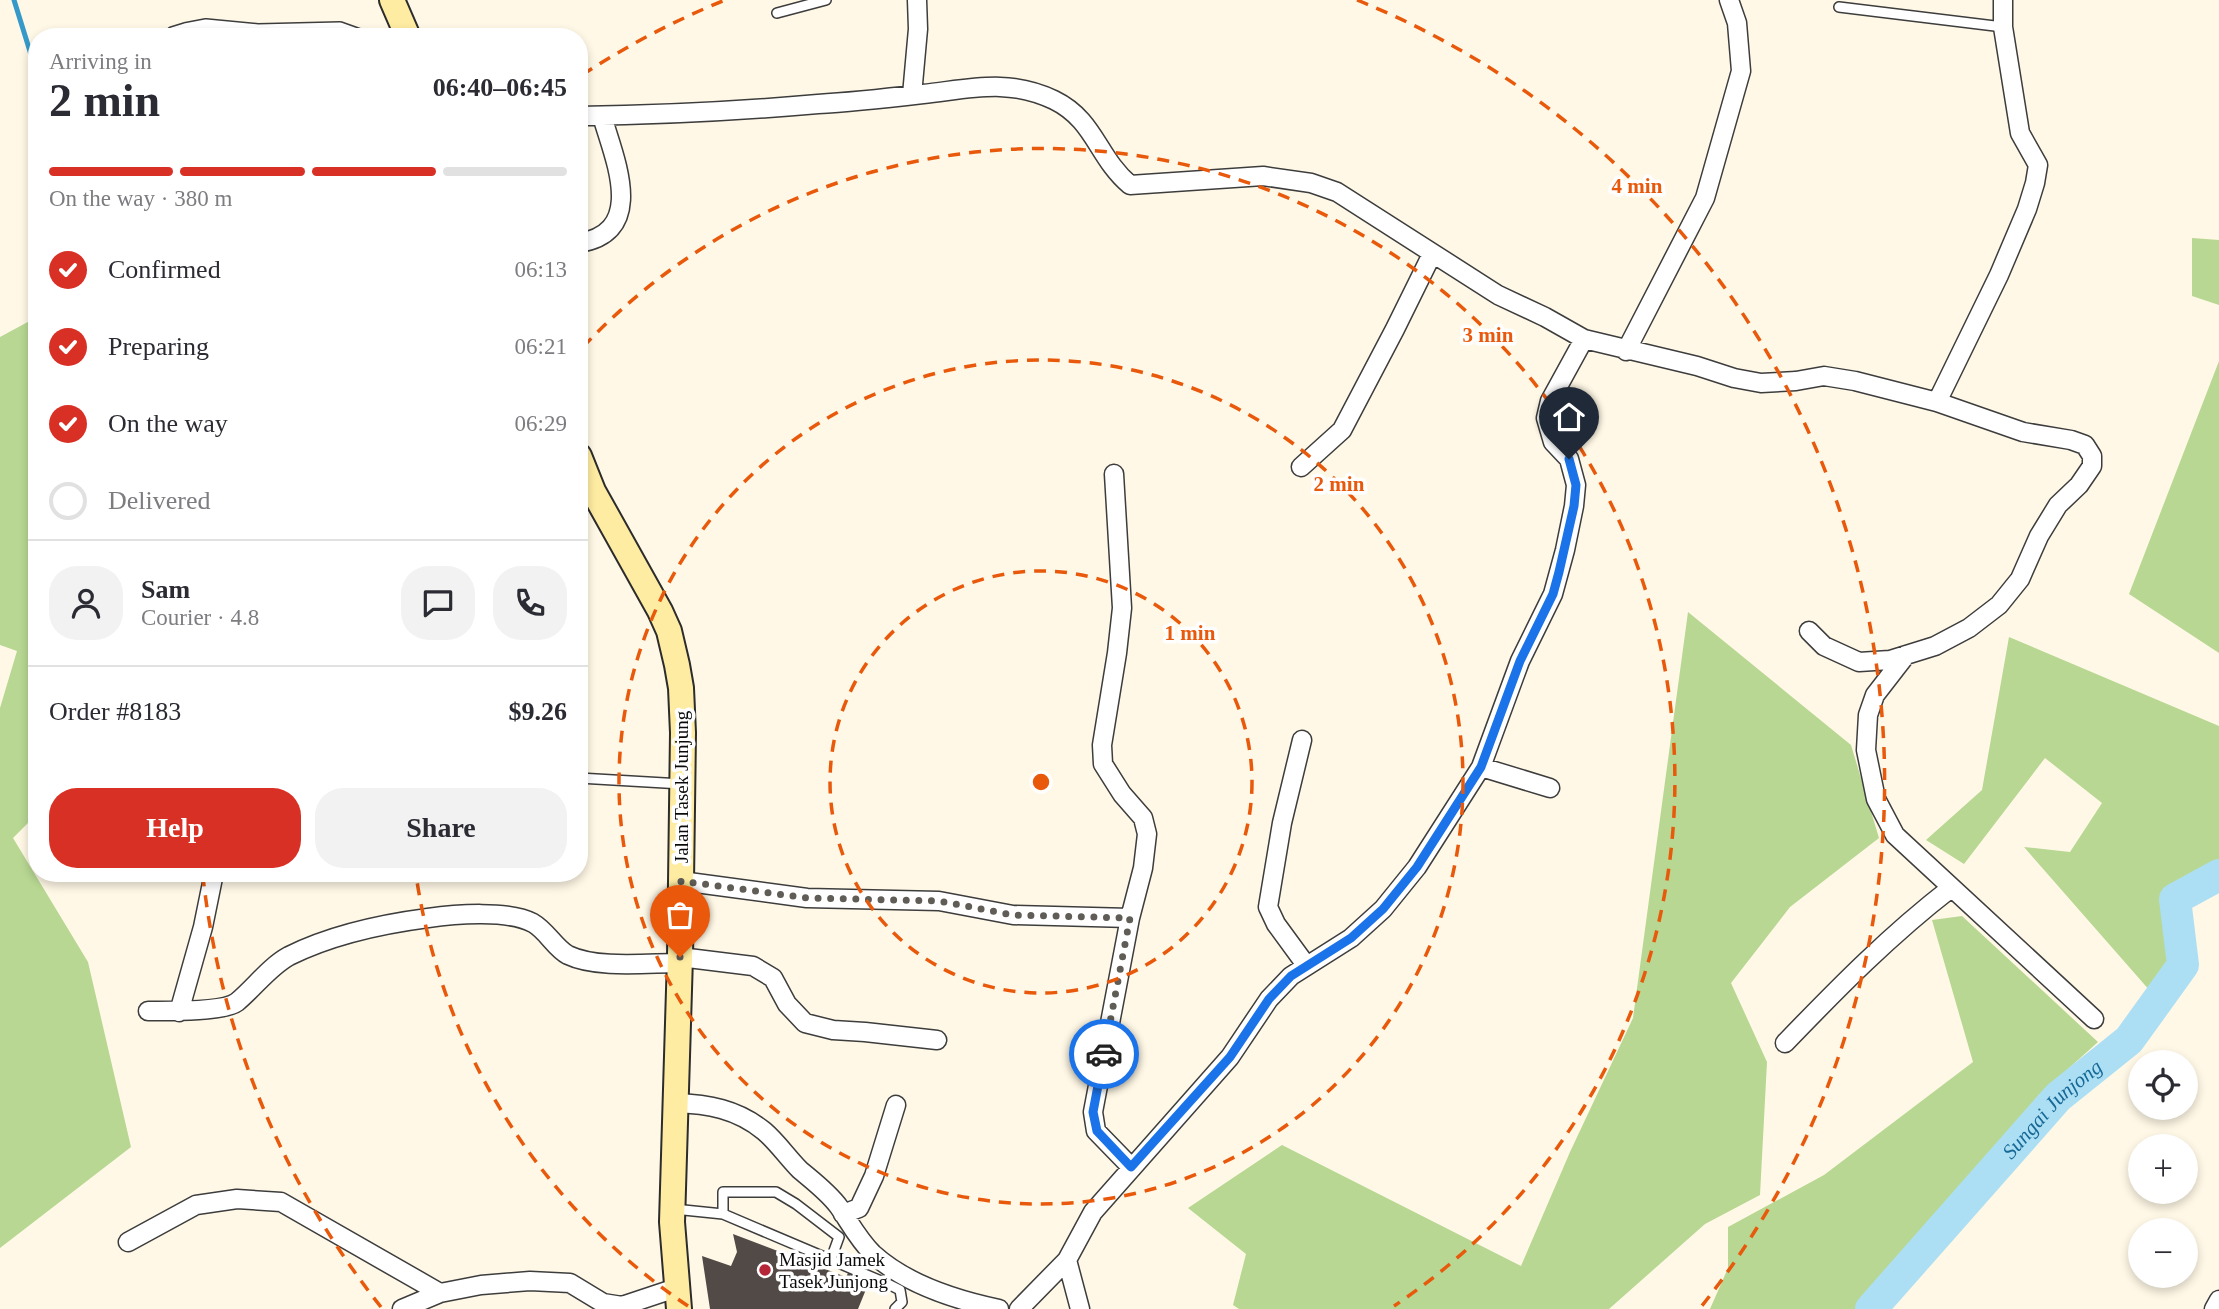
<!DOCTYPE html>
<meta charset="utf-8">
<style>
:root{--surface:#fff;--page:#f2f2f3;--text:#2b2b33;--muted:#7c7c81;--line:#e1e1e2;--accent:#d93025}
body{margin:0;font-family:"Times New Roman",serif;background:var(--page);color:var(--text);height:100vh;display:flex;flex-direction:column;font-size:26px;white-space:nowrap}
*{box-sizing:border-box;margin:0}
p{font-size:23px;color:var(--muted)}
.icon{flex:none;width:38px;height:38px;fill:none;stroke:currentColor;stroke-width:2;stroke-linecap:round;stroke-linejoin:round}
.map{position:relative;flex:1;overflow:hidden}
.side{position:absolute;left:28px;top:28px;width:560px;height:854px;display:flex;flex-direction:column;background:var(--surface);border-radius:28px;box-shadow:0 4px 10px #0003}
.side>*{flex:none}
.fabs{position:absolute;left:2128px;top:1050px;display:grid;gap:14px}
.fabs a{display:grid;place-items:center;width:70px;height:70px;border-radius:50%;background:var(--surface);box-shadow:0 4px 10px #0003;font-size:35px}
.pin{position:absolute;display:grid;place-items:center;width:60px;height:60px;color:#fff;margin:-72px -30px;border-radius:50% 50% 50% 0;rotate:-45deg;box-shadow:0 0 7px #0007}
.pin .icon{rotate:45deg}
.courier{position:absolute;display:grid;place-items:center;width:70px;height:70px;margin:-35px;border:5px solid #1a73e8;border-radius:50%;background:#fff;color:#222;box-shadow:0 2px 9px #0007}
.headline em{font-style:normal;font-weight:700}
.headline div{display:flex;flex-direction:column-reverse}
.headline{display:flex;align-items:center;justify-content:space-between;height:119px;padding:0 21px}
h1{font-size:46px;font-weight:700;line-height:52px}
.bar{display:grid;grid-template-columns:repeat(4,1fr);gap:10px 7px;align-content:center;height:84px;padding:0 21px}
.bar i{height:9px;border-radius:5px;background:var(--line)}
.bar .on{background:var(--accent)}
.bar p{grid-column:span 4}
.line{display:flex;align-items:center;gap:18px;padding:0 21px;border-top:2px solid var(--line)}
.line div{flex:1}
.round{display:grid;place-items:center;flex:none;width:74px;height:74px;border-radius:28px;background:var(--page)}
ol{padding:0 21px;list-style:none}
li{display:flex;align-items:center;gap:21px;height:77px}
li p{margin-inline-start:auto}
li .icon{padding:7px;border-radius:50%;background:var(--accent);color:#fff;stroke-width:4}
li:last-child{color:var(--muted)}
li i{width:38px;height:38px;border:4px solid var(--line);border-radius:50%}
.button{display:flex;gap:14px;margin-top:auto;padding:14px 21px}
.button a{flex:1;height:80px;border-radius:28px;background:var(--accent);color:#fff;font-size:28px;font-weight:700;line-height:80px;text-align:center}
.button a+a{background:var(--page);color:var(--text)}
.map>svg:first-child{display:block}
</style>
<div class="map">
<svg width="2219" height="1309" viewBox="0 0 2219 1309">
<rect width="100%" height="100%" fill="#fff8e6"/>
<path fill="#b7d792" d="M 2192,238 L 2219,240 L 2219,305 L 2192,296 Z
M 37,317 L 37,814 L 13,838 L 88,962 L 131,1147 L 0,1248 L 0,708 L 17,651 L 0,645 L 0,337 Z
M 2219,361 L 2219,653 L 2129,594 Z
M 1688,612 L 1851,745 L 1879,838 L 1790,907 L 1731,983 L 1767,1062 L 1760,1195 L 1705,1224 L 1609,1309 L 1239,1309 L 1233,1305 L 1246,1254 L 1188,1208 L 1282,1145 L 1521,1266 L 1570,1152 L 1633,1018 Z
M 2009,637 L 2219,726 L 2219,864 L 2165,893 L 2171,963 L 2151,992 L 2024,847 L 2070,852 L 2102,803 L 2045,758 L 1964,864 L 1926,840 L 1982,790 Z
M 1962,916 L 2098,1042 L 2038,1096 L 1855,1309 L 1710,1309 L 1728,1268 L 1728,1227 L 1824,1175 L 1973,1062 L 1932,920 Z"/>
<g fill="none" stroke-linecap="round" stroke-linejoin="round">
<path stroke="#359aca" stroke-width="5" d="M 14,0 L 37,74"/>
<path stroke="#addff4" stroke-width="32" id="s1" d="M 1871,1309 L 2058,1097 L 2129,1040 L 2183,965 L 2175,899 L 2219,875"/>
</g>
<path fill="#524a46" d="M 733,1234 L 846,1277 L 848,1273 L 869,1282 L 858,1309 L 710,1309 L 702,1256 L 731,1266 L 737,1252 Z"/>
<g fill="none" stroke-linecap="round" stroke-linejoin="round">
<g stroke="#3d3d3d" stroke-width="12">
<path id="lane" d="M 1839,7 L 2003,27
M 777,13 L 826,0
M 168,37 L 172,32 L 185,28 L 206,24 L 258,29 L 340,27 L 368,37
M 579,778 L 682,784
M 674,1209 L 723,1214 L 888,1284 L 900,1290 L 902,1302 L 895,1309
M 723,1214 L 723,1192 L 776,1192 L 796,1204 L 839,1237 L 831,1259"/>
</g>
<g stroke="#3d3d3d" stroke-width="21">
<path id="street" d="M 912,95 L 918,29 L 917,0
M 579,116 C 659,115 738,111 818,104 C 853,102 888,98 923,94 C 970,89 1008,78 1054,100 C 1095,120 1097,157 1130,185 L 1263,176 L 1311,183 L 1337,192 L 1498,295 L 1545,317 L 1584,339 L 1697,366 L 1734,378 L 1761,383 L 1796,381 L 1824,376 L 1855,381 L 1937,402 L 2023,432 L 2071,440 L 2085,445 L 2092,456 L 2092,466 L 2079,485 L 2058,505 L 2039,536 L 2020,579 L 1999,605 L 1969,628 L 1935,646 L 1890,660 L 1859,662 L 1824,646 L 1809,631
M 579,243 C 648,232 614,158 602,116
M 1626,351 L 1705,198 L 1722,138 L 1741,71 L 1737,23 L 1729,0
M 1937,402 L 1999,275 L 2027,209 L 2035,183 L 2038,165 L 2020,133 L 2003,27 L 2003,0
M 1301,467 L 1342,430 L 1395,329 L 1432,254
M 1114,474 L 1122,608 L 1117,653 L 1102,745 L 1103,764 L 1122,794 L 1143,818 L 1147,834 L 1143,868 L 1130,918
M 1906,655 L 1875,695 L 1868,715 L 1866,750 L 1876,799 L 1895,835 L 2094,1019
M 1302,740 L 1282,823 L 1268,907 L 1276,924 L 1306,965
M 1481,767 L 1550,788
M 681,881 L 807,898 L 939,901 L 1013,915 L 1130,918 L 1093,1112 L 1096,1131 L 1131,1167
M 680,957 L 753,966 L 773,978 L 787,1004 L 805,1023 L 833,1030 L 865,1032 L 937,1040
M 148,1011 C 166,1011 224,1012 237,1002 C 255,987 269,967 289,956 C 331,935 382,924 428,918 C 455,914 509,910 533,923 C 547,931 555,948 568,955 C 597,969 648,963 679,963
M 179,1012 L 203,927 L 214,873
M 1785,1043 C 1838,988 1890,935 1951,888
M 675,1103 C 708,1104 737,1109 764,1131 C 777,1142 788,1158 800,1170 C 813,1181 829,1193 839,1207 C 850,1223 858,1239 873,1254 C 906,1284 956,1300 999,1309
M 843,1214 L 859,1208 L 874,1176 L 896,1105
M 128,1242 L 196,1205 L 237,1199 L 281,1202 L 440,1293
M 402,1309 L 440,1293 L 481,1285 L 530,1281 L 570,1283 L 603,1303 L 622,1306 L 676,1288
M 1019,1309 L 1067,1260
M 1080,1309 L 1067,1260 L 1093,1212 L 1230,1057 L 1269,999 L 1291,976 L 1351,938 L 1383,909 L 1417,867 L 1481,767 L 1520,661 L 1553,594 L 1565,550 L 1574,506 L 1576,485 L 1569,459 L 1553,442 L 1546,418 L 1550,401 L 1584,339
M 2214,1309 L 2219,1300"/>
</g>
<g stroke="#2c2c2c" stroke-width="28">
<path id="secondary" d="M 392,0 L 408,37
M 579,456 L 593,491 L 660,611 L 669,631 L 677,665 L 681,688 L 683,733 L 680,957 L 672,1222 L 679,1309"/>
</g>
<use href="#lane" stroke="#fff" stroke-width="9"/>
<use href="#street" stroke="#fff" stroke-width="18"/>
<use href="#secondary" stroke="#feeca2" stroke-width="24"/>
</g>
<g fill="none" stroke-linecap="round" stroke-linejoin="round">
<path stroke="#605d57" stroke-width="7" stroke-dasharray="0 12.6" d="M 680,957 L 681,881 L 807,898 L 939,901 L 1013,915 L 1130,918 L 1104,1054"/>
<path stroke="#1a73e8" stroke-width="9" d="M 1104,1054 L 1093,1112 L 1097,1131 L 1131,1167 L 1230,1057 L 1269,999 L 1291,976 L 1351,938 L 1383,909 L 1417,867 L 1481,767 L 1520,661 L 1553,594 L 1559,572 L 1574,506 L 1576,485 L 1569,459"/>
</g>
<g fill="none" stroke="#e8590c" stroke-width="3.5" stroke-dasharray="12 9">
<circle cx="1041" cy="782" r="211"/>
<circle cx="1041" cy="782" r="422"/>
<path d="M688 1306A632 632 0 0 1 416 875M583 347A632 632 0 1 1 1394 1306"/>
<path d="M381 1307A843 843 0 0 1 203 877M582 75A843 843 0 0 1 725 0M1357 0A843 843 0 0 1 1701 1307"/>
</g>
<circle fill="#b52638" stroke="#fff" stroke-width="2.5" cx="765" cy="1270" r="7"/>
<g text-anchor="middle" stroke-width="7" stroke-linejoin="round" paint-order="stroke">
<g font-size="19" fill="#0a0a0a" stroke="#fff">
<text transform="translate(681 787) rotate(-90)" y="7">Jalan Tasek Junjung</text>
</g>
<g font-size="19" fill="#0a0a0a" stroke="#fff" text-anchor="start">
<text x="779" y="1266">Masjid Jamek<tspan x="779" dy="22">Tasek Junjong</tspan></text>
</g>
<g font-size="21" font-style="italic" fill="#176997" stroke="#fff">
<text dy="7" stroke="none"><textPath href="#s1" startOffset="270">Sungai Junjong</textPath></text>
</g>
</g>
<circle cx="1041" cy="782" r="10" fill="#e8590c" stroke="#fff" stroke-width="3.5"/>
<g font-size="21" text-anchor="middle" font-weight="bold" fill="#e8590c" stroke="#fff" stroke-width="7" stroke-linejoin="round" paint-order="stroke">
<text x="1637" y="193">4 min</text>
<text x="1488" y="342">3 min</text>
<text x="1339" y="491">2 min</text>
<text x="1190" y="640">1 min</text>
</g>
</svg>
<div class="fabs">
<a><svg class="icon" aria-label="locate" viewBox="0 0 24 24"><circle cx="12" cy="12" r="6"/><path d="M12 2v4M12 18v4M2 12h4M18 12h4"/></svg></a>
<a>+</a>
<a>−</a>
</div>
<div class="pin" style="left:680px;top:957px;background:#ea580c"><svg class="icon" aria-label="bag" viewBox="0 0 24 24"><path d="M5 8h14l-1 12H6zM9 8a3 3 0 0 1 6 0"/></svg></div>
<div class="pin" style="left:1569px;top:459px;background:#1f2937"><svg class="icon" aria-label="home" viewBox="0 0 24 24"><path d="M3 11l9-7 9 7M6 9v11h12V9"/></svg></div>
<div class="courier" style="left:1104px;top:1054px"><svg class="icon" aria-label="car" viewBox="0 0 24 24"><path d="M5 17H2v-5l4-1 3-4h7l3 4 3 1v5h-3M9 17h6M6 11h13"/><circle cx="7" cy="17" r="2"/><circle cx="17" cy="17" r="2"/></svg></div>
<section class="side">
<div class="headline"><div><h1>2 min</h1><p>Arriving in</p></div><em>06:40–06:45</em></div>
<div class="bar"><i class="on"></i><i class="on"></i><i class="on"></i><i></i><p>On the way · 380 m</p></div>
<ol>
<li><svg class="icon" aria-label="check" viewBox="0 0 24 24"><path d="M5 12l5 5 9-10"/></svg>Confirmed<p>06:13</p></li>
<li><svg class="icon" aria-label="check" viewBox="0 0 24 24"><path d="M5 12l5 5 9-10"/></svg>Preparing<p>06:21</p></li>
<li><svg class="icon" aria-label="check" viewBox="0 0 24 24"><path d="M5 12l5 5 9-10"/></svg>On the way<p>06:29</p></li>
<li><i></i>Delivered</li>
</ol>
<div class="line" style="height:126px"><a class="round"><svg class="icon" aria-label="person" viewBox="0 0 24 24"><circle cx="12" cy="8" r="4"/><path d="M4 21q1-7 8-7t8 7"/></svg></a><div><b>Sam</b><p>Courier · 4.8</p></div><a class="round"><svg class="icon" aria-label="chat" viewBox="0 0 24 24"><path d="M4 5h16v11H9l-5 4z"/></svg></a><a class="round"><svg class="icon" aria-label="phone" viewBox="0 0 24 24"><path d="M5 4h4l2 5-3 2q2 4 5 5l2-3 5 2v4C11 20 4 13 5 4z"/></svg></a></div>
<div class="line" style="height:91px"><div>Order #8183</div><b>$9.26</b></div>
<div class="button"><a>Help</a><a>Share</a></div>
</section>
</div>
